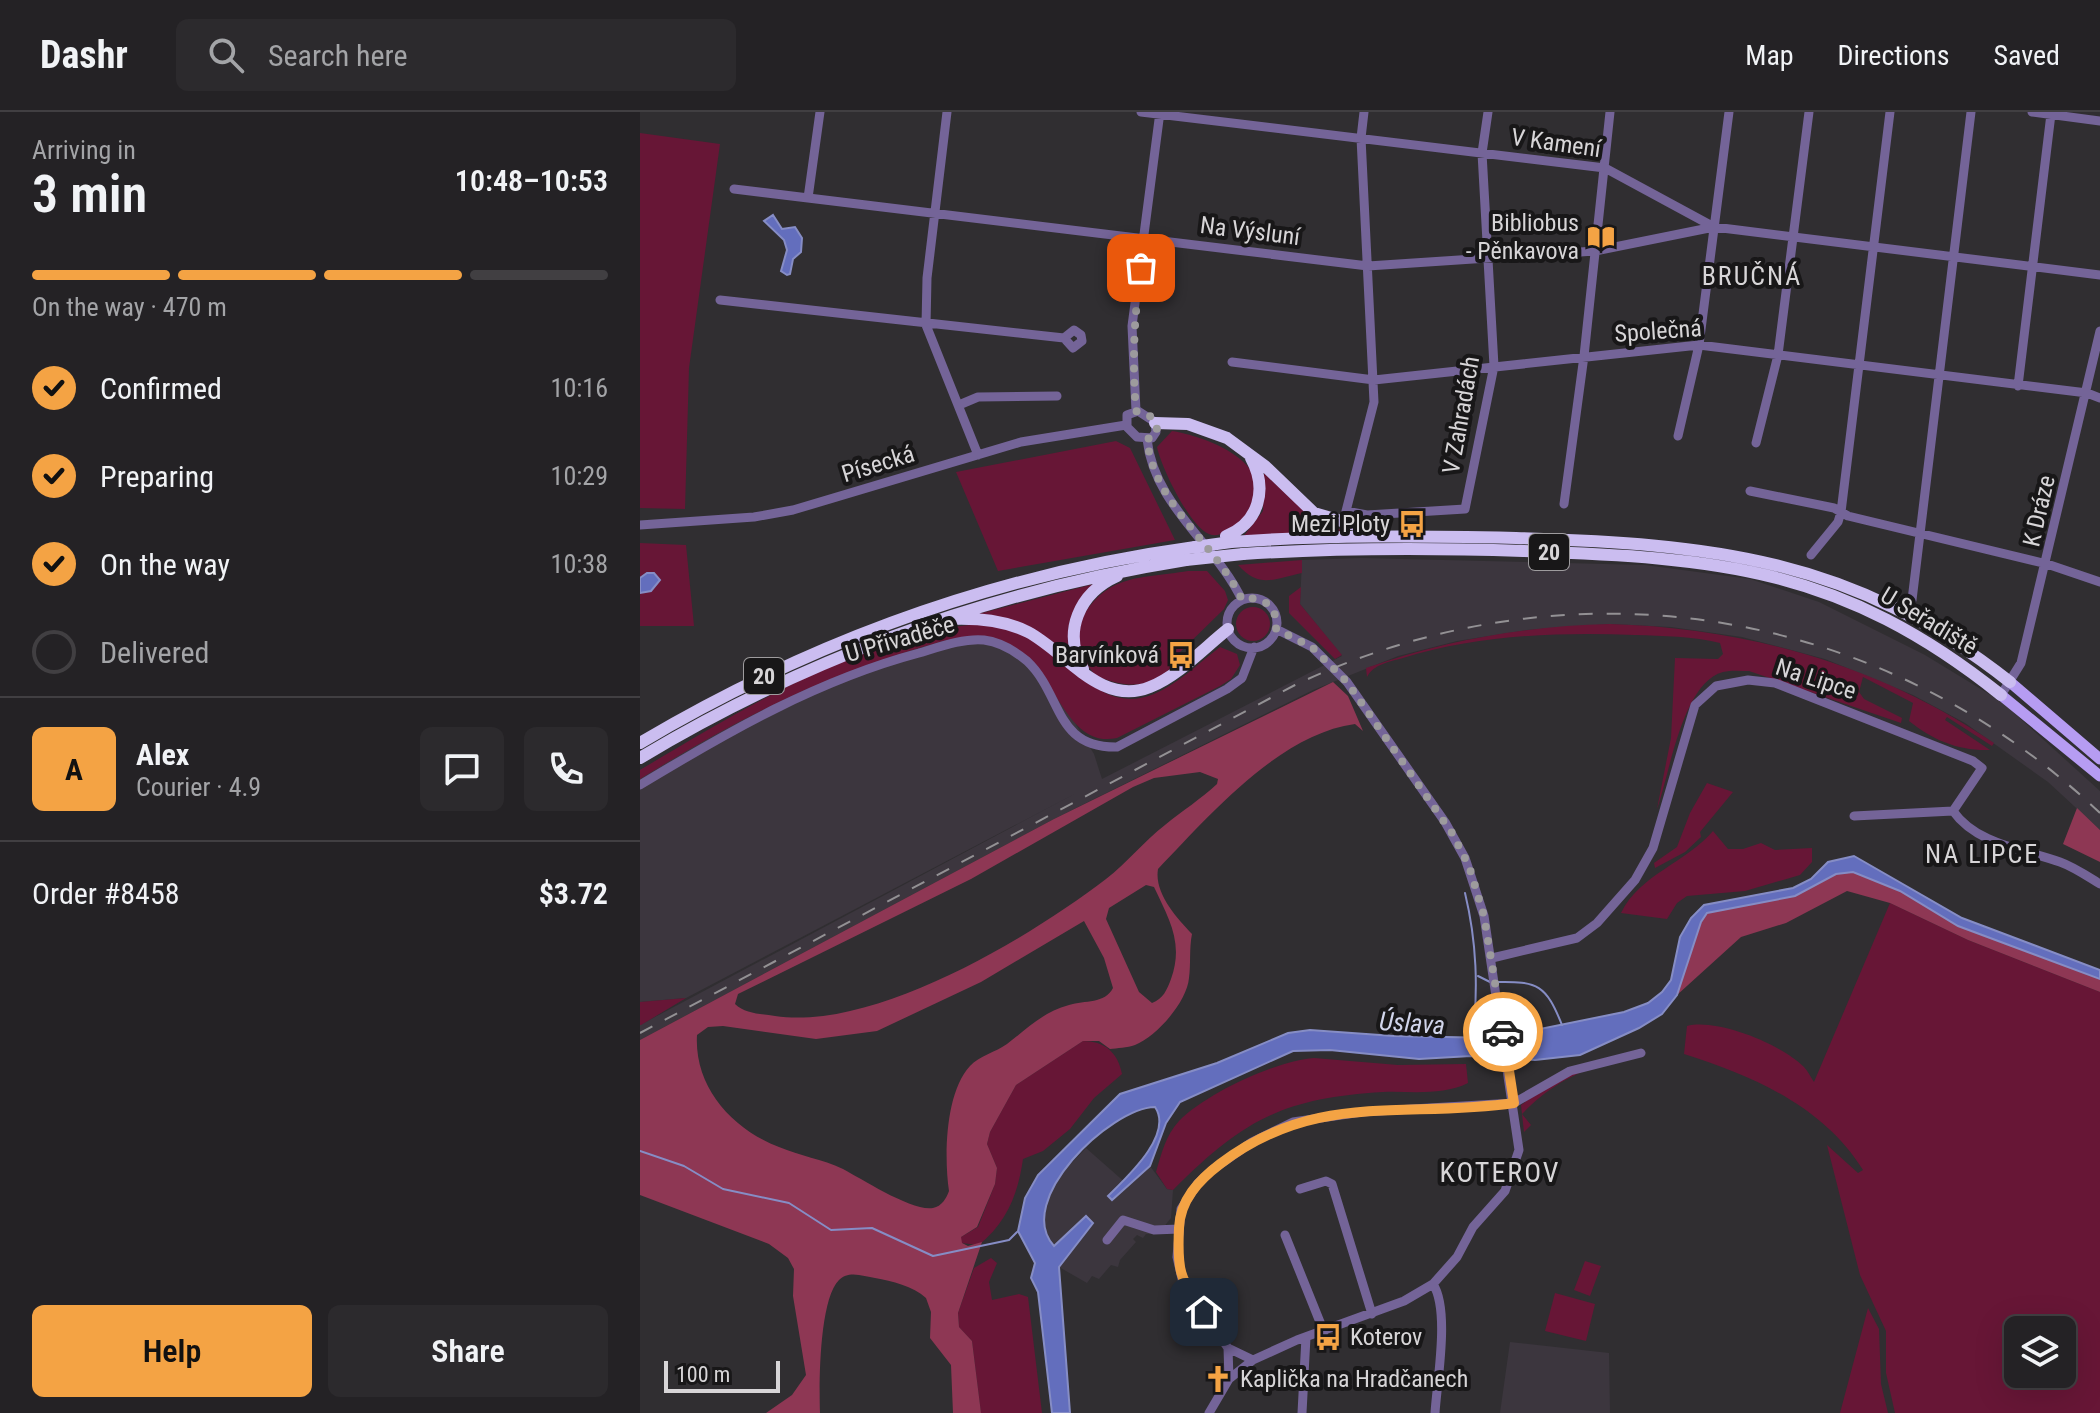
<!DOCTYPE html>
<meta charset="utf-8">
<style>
:root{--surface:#242225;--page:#2c2a2d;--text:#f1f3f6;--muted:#a3a4a7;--line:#413f42;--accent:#f4a344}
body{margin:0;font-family:"Roboto Condensed",sans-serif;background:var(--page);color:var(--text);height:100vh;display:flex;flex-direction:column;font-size:30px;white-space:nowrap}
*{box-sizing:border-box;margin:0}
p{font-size:26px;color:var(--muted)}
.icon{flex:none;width:44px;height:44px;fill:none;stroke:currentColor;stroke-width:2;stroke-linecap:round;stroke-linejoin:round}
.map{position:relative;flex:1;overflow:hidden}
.details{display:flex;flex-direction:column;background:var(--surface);width:640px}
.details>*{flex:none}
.fabs{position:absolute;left:1364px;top:1204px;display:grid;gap:16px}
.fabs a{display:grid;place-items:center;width:72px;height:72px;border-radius:12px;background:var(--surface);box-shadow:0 8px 32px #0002,0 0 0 2px var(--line);font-size:40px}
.scale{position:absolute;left:24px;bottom:20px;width:116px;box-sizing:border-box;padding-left:8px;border:4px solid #d7d5d7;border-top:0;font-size:22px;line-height:28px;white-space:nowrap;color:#d7d5d7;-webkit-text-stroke:6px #181718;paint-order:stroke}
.pin{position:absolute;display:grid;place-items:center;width:68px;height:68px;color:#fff;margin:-34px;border-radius:16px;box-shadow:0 4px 12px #0006}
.courier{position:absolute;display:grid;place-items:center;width:80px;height:80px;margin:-40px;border:6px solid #f4a344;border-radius:50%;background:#fff;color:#222;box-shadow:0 2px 10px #0007}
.headline em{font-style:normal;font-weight:600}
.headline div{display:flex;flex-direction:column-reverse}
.headline{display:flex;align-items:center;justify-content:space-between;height:136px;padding:0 32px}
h1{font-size:52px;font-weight:600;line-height:60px}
.bar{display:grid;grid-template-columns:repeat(4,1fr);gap:12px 8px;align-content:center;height:96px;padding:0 32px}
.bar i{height:10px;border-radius:6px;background:var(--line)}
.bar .active{background:var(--accent)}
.bar p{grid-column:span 4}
.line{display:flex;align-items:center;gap:20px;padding:0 32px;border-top:2px solid var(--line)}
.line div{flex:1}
.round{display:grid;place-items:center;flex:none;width:84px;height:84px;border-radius:12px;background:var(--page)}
ol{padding:0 32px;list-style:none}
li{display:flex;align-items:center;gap:24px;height:88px}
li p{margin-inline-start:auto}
li .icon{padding:8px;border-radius:50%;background:var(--accent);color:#111;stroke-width:4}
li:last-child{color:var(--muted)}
li i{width:44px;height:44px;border:4px solid var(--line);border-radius:50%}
.action{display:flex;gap:16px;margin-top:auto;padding:16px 32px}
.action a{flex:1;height:92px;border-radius:12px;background:var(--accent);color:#111;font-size:32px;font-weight:600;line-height:92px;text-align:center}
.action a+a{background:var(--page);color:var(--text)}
header{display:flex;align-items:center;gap:48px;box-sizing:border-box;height:112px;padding:0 40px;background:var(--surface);border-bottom:2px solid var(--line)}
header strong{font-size:38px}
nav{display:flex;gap:44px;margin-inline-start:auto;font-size:28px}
.search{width:560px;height:72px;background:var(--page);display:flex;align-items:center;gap:20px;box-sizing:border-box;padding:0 28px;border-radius:12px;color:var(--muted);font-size:30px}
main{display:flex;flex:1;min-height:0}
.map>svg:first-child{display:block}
</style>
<header>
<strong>Dashr</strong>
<div class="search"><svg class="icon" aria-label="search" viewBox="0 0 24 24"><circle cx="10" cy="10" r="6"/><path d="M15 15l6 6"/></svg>Search here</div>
<nav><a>Map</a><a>Directions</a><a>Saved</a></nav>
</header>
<main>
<section class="details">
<div class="headline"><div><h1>3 min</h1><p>Arriving in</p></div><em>10:48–10:53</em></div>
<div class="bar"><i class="active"></i><i class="active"></i><i class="active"></i><i></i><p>On the way · 470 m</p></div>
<ol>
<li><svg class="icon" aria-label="check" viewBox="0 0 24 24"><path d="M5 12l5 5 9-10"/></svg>Confirmed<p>10:16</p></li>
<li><svg class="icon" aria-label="check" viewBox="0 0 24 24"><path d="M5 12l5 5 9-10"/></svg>Preparing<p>10:29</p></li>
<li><svg class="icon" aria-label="check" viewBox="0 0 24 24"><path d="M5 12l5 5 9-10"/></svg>On the way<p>10:38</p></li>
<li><i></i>Delivered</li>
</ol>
<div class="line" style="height:144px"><b class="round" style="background:var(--accent);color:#111">A</b><div><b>Alex</b><p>Courier · 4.9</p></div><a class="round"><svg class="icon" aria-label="chat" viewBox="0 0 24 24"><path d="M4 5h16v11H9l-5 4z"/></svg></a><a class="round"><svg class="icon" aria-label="phone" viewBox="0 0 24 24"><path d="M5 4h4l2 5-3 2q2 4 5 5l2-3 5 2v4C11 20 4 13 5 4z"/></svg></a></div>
<div class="line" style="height:104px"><div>Order #8458</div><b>$3.72</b></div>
<div class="action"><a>Help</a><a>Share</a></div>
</section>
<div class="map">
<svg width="1460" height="1301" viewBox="0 0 1460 1301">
<rect width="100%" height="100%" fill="#302e31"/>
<path fill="#3c363e" d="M 722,446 L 1005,453 L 1110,467 L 1179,490 L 1285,543 L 1362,590 L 1460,679 L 1460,718 L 1408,670 L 1325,611 L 1273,583 L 1185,547 L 1102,525 L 1031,515 L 970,512 L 887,518 L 817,529 L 758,544 L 673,578 L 414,707 L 0,928 L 0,913 L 442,678 L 46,886 L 0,890 L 0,658 L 115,592 L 215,548 L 332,517 L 393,542 L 454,642 L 462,667 L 702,544 L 660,492 L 662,448 Z
M 446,1036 L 488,1073 L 510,1054 L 527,1077 L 533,1078 L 531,1106 L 518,1122 L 506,1122 L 503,1126 L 497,1123 L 493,1127 L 496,1130 L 480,1148 L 478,1155 L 471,1153 L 459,1167 L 452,1164 L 447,1171 L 419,1155 L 404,1114 L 404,1098 L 415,1068 Z
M 870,1230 L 969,1241 L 970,1301 L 860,1301 Z"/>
<path fill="#671636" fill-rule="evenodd" d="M 0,21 L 80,32 L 49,256 L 45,397 L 0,396 Z
M 532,319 C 580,327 655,363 595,414 C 589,419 581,424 572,423 C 552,420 521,355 517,335 Z
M 476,329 L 490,336 L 535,428 L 358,459 L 316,360 Z
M 624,361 L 665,400 L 703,419 L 603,425 L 623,399 Z
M 0,431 L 46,433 L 54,514 L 0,514 Z
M 662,448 L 662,461 C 633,467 620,477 598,453 Z
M 548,459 L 567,459 L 585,479 L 588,488 L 584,497 L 536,544 L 539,547 C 514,578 489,577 456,564 C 443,549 431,527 441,508 C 467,461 500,467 548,459 Z
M 454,472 C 432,492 422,516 432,546 L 412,529 L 334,503 Z
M 661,475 L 660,492 L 702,543 L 695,547 L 649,501 L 649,484 Z
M596 512a17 17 0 1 1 34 0a17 17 0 1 1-34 0Z
M 345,512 C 368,515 388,524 407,537 C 442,561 467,601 514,582 C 538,572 560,550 580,535 L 597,542 L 600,553 L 591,567 L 580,574 L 477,626 C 421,638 417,547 359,528 C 330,519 303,529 276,537 C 177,566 87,613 0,667 L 0,658 C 93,603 235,515 345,512 Z
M 970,512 C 1108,516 1240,553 1354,631 L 1352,634 L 1307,605 L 1305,608 L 1350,638 C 1318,639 1293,628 1269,609 L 1273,591 L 1223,565 L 1219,580 L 1224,587 L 1262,606 L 1261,611 L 1109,559 C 1101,559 1091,558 1083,560 C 1042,571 1030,661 1017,697 L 1031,626 L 1035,546 L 1078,547 L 1083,542 L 1080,531 C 1053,524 1023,524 995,523 C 917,520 838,523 763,546 C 749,550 734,552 727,565 L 726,556 C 805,528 886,514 970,512 Z
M 1067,671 L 1093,680 L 1060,720 L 1061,725 L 1045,740 L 1015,756 L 1014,751 L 1037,735 L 1050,701 Z
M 1073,719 L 1088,737 L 1103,737 L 1121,731 L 1135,738 L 1172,736 L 1172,750 L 1160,763 L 1105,779 L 1047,784 L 1037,791 L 1027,807 L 981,801 C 1000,762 1046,751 1073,719 Z
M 1250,791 L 1328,828 L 1460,880 L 1460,1301 L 1255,1301 L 1246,1261 L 1246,1219 L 1220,1163 L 1187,1033 L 1218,1061 L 1223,1058 C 1184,995 1114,964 1044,942 L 1047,914 C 1077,906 1141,932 1164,955 C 1168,959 1171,966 1174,970 ZM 1378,1218 L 1422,1218 L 1422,1262 L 1378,1262 Z
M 46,886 L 1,913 L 0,913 L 0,890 Z
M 443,929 C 464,929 478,940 482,962 L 454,986 L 430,1017 L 403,1039 L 383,1047 C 378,1082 367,1110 339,1133 L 321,1131 L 321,1125 L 338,1115 L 355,1072 L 357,1056 L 347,1032 L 350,1020 L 376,973 Z
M 674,946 L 758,953 L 826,952 L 828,971 C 802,984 771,979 743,980 C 643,986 603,1008 533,1078 L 527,1077 L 516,1060 C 521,1042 526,1023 539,1009 C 567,981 636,949 674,946 Z
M 953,955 C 924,967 904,979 882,1002 L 891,1013 L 884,1020 L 881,993 L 920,965 Z
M 351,1146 L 357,1151 L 349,1170 L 352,1188 L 379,1182 L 388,1185 L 402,1301 L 341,1301 L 332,1229 L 319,1215 L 318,1201 L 334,1156 Z
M 945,1149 L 961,1154 L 950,1184 L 934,1178 Z
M 915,1181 L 955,1192 L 946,1229 L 905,1219 Z
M 1228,1196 L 1239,1217 L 1241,1272 L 1248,1301 L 1200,1301 Z"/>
<path fill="#8e3754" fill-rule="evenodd" d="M 693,570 L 708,584 L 723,619 L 715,612 C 639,622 568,705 518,757 C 514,781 536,805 552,822 C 549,837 551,852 549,866 C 547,890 516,925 495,933 C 487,936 477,936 470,937 L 459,929 L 443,929 L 376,973 L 350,1020 L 347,1032 L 357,1056 L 355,1072 L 337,1115 L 321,1125 L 322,1131 L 328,1134 L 342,1130 L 318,1201 L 319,1215 L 332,1229 L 341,1301 L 313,1301 L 311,1253 L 290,1226 L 291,1200 L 286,1186 C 273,1174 252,1169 235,1166 C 224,1164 208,1158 199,1168 C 179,1188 179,1273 180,1301 L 126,1301 L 152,1283 L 166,1263 L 153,1184 L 154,1157 L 148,1146 L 129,1132 L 0,1083 L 0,928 L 414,707 ZM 560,660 L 578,667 L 577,672 C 561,687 542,699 525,713 C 504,729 487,751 466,767 C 389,826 234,919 135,904 C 122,902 105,902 95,892 L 98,882 L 331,767 L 493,675 L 514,666 ZM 506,773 L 514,775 C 529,807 544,831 531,867 C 527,878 523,887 512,891 L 499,880 L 466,807 L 469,796 ZM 444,809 L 464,846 L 473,876 C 465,892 445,888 429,893 C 403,900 388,916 367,932 C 356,940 339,944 330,954 C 305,981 304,1045 309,1079 C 306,1087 302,1094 293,1096 C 273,1100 222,1067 203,1057 C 182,1047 160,1044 139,1035 C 92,1017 54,975 57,923 L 68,915 L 83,914 L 176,927 L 237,919 L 341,870 Z
M 1437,696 L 1460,718 L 1460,750 L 1423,732 Z
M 1213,760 L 1260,779 L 1318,813 L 1460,867 L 1460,880 L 1328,828 L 1250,791 L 1207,779 L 1146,811 L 1101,825 L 1037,883 L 1061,810 L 1067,801 L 1155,784 L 1195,762 Z"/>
<path fill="#636ebd" stroke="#868dc5" stroke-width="2" d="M 133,103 L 142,117 L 155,115 L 162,126 L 161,140 L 153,147 L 150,162 L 147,163 L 141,159 L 147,138 L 144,128 L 124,109 Z
M 7,461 L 14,461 L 20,468 L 11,479 L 0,481 L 0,466 Z
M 1214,744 L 1322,806 L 1460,858 L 1460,867 L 1318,814 L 1260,779 L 1213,760 L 1196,762 L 1155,784 L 1067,801 L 1061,810 L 1037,883 L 1022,902 L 999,916 L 940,943 L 895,948 L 831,944 L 779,947 L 690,938 L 653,939 L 540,990 L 526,1011 L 510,1054 L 472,1088 L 468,1084 C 486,1066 534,1023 515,995 C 470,996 373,1089 414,1134 L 446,1104 L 453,1111 L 419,1155 L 430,1301 L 412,1301 L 398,1180 L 391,1166 L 395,1151 L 378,1119 L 385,1086 L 398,1063 L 480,982 L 577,951 L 648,921 L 670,918 L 754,924 L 856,926 L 984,900 L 1008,891 L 1022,880 L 1031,868 L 1040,825 L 1051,806 L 1064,793 L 1153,776 L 1171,767 L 1188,750 Z"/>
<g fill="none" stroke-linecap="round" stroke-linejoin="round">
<path stroke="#868dc5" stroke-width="2" d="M 825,781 C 837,831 838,876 833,926
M 838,864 L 850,870
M 856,870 C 898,869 906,873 922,913
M 0,1039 L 44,1054 L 83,1077 L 149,1091 L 191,1118 L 232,1116 L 293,1144 L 369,1128 L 377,1120"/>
<path stroke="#746498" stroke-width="9" d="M 307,0 L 287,166 L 286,213 L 338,343
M 501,0 L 965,56 L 1074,115
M 724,0 L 721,26 L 734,290 L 706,399 L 727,403 L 825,397 L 854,254 L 842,41 L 848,0
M 1392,0 L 1460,9
M 94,77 L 728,154 L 955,139 L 1074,115 L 1460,163
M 168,86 L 180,0
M 80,188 L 424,226 L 433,236 L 442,229 L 441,223 L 434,218 L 424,226
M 592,250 L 734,268 L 1059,233 L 1447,281 L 1460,286
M 1378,274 L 1411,2
M 319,293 L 338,285 L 417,284
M 496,299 L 492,214 L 520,0
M 498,299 L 515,310 L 516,320 L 512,326 L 497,325 L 487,315 L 487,303 Z
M 1038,324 L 1059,233 L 1089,0
M 507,327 C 514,394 576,432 602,488
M 1116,331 L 1138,243 L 1169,0
M 1110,379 L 1194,396 L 1208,404 L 1407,452 L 1460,470
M 924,392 L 944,244 L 970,0
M 0,413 L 114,405 L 153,398 L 381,330 L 486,313
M 1171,443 L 1198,410 L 1201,400 L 1250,0
M587 511a25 25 0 1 1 50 0a25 25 0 1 1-50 0Z
M 1272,488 L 1331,0
M 1361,583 L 1381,551 L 1460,219
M 0,673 C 89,619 178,568 279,541 C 299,535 323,526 344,528 C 360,530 375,539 387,549 C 423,583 414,636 477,635 L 587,577 L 602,566 L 614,535
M 1313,699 C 1337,733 1384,737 1420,750 C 1434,755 1447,764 1460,772
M 852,846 L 937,826 L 957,811 L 995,768 L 1013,736 L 1055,593 L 1076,574 L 1108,568 L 1135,571 L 1333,649 L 1342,656 L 1313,699 L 1214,704
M 660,1077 L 686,1069 L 692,1072 L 732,1202
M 645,1123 L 684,1220
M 467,1128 L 483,1108 L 514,1118 L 539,1117
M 793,1172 C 810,1198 797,1269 795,1301
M 588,1236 L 613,1248
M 589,1267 L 588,1236 L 543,1171 L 537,1145 L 541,1097 L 558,1071 L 572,1058 L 612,1030 L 653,1010 L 722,1000 L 874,991 L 930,959 L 1001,941
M 569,1301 L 589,1267 L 613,1248 L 657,1228 L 764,1189 L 793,1172 L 817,1145 L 833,1115 L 865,1079 L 879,1038 L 844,804 L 825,746 L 805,710 L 707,570 L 672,535 L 636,517
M 662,1301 L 666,1225"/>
<path stroke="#b69cf2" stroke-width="11" d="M 1370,570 L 1460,647
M 1361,583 L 1460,664"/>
<path stroke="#cbbdf0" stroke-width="12" d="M 515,311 L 548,312 L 587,326 L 625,354 L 674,401 L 729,417
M 586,424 C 619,411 628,377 611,346
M 591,430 C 687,423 780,424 876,426 C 1071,432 1212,445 1370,570
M 603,442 C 696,436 789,436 883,439 C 1079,446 1201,455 1361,583
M 311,507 C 337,506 364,508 388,520 C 426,540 461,595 510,575 C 538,564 564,536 588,517
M 443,557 C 422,520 439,481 477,464
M 0,631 C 172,529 357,462 555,435
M 0,646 C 170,544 350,479 546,448"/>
<path stroke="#939194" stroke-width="2" stroke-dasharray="14 14" stroke-linecap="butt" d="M 0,921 L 655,573 C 929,444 1240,492 1460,701"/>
<path stroke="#cbbdf0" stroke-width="12" d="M 555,435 L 591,430
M 546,448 L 603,442"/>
</g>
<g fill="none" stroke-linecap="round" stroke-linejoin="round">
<path stroke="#9d9b9d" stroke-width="8" stroke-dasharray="0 14.4" d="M 501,156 C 494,205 492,249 496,299 L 510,304 L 517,316 L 515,324 L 507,327 C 514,394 576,431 602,488 C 623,482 639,496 636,517 L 672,535 L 707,570 L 812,721 L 829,754 L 844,804 L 863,920"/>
<path stroke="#f4a344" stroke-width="10" d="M 564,1200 C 539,1167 537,1157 539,1116 C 540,1088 559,1068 580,1052 C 677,978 764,1007 874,991 L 863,920"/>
</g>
<defs>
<g id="library-bare" transform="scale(2.16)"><path d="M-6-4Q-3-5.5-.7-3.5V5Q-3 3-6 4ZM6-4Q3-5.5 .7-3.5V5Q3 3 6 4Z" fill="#f4a344" stroke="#181718" stroke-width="2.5" paint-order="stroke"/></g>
<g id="bus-bare" transform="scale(2.16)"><path d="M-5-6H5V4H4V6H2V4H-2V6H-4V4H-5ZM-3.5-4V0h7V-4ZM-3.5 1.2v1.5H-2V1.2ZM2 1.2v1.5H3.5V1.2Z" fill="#f4a344" stroke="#181718" stroke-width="2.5" paint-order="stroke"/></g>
<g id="church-bare" transform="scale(2.16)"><path d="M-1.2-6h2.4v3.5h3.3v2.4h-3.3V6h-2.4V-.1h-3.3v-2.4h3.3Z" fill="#f4a344" stroke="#181718" stroke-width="2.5" paint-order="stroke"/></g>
</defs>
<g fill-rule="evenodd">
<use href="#library-bare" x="961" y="125"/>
<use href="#bus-bare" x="772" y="412"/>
<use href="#bus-bare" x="541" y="543"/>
<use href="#bus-bare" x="688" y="1225"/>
<use href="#church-bare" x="578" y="1267"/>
</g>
<g text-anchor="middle" stroke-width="8" stroke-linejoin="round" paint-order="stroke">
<g fill="#181718" stroke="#9e9c9e" stroke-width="2">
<rect x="889" y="422" width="40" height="36" rx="6"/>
<rect x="104" y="546" width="40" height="36" rx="6"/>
</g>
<g font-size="22" font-weight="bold" fill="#d7d5d7">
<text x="909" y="448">20</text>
<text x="124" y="572">20</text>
</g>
<g font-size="24" fill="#d7d5d7" stroke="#181718">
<text transform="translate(916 31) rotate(8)" y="8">V Kamení</text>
<text transform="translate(610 119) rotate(7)" y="8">Na Výsluní</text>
<text transform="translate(1018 219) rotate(-4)" y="8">Společná</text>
<text transform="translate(821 303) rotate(-80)" y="8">V Zahradách</text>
<text transform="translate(238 352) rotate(-17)" y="8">Písecká</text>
<text transform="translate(1399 399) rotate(-77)" y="8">K Dráze</text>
<text transform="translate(1289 509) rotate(31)" y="8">U Seřadiště</text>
<text transform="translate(260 527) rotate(-16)" y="8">U Přivaděče</text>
<text transform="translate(1176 567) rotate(18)" y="8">Na Lipce</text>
</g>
<g font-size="24" fill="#d7d5d7" stroke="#181718" text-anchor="end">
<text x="939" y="119">Bibliobus<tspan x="939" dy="28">- Pěnkavova</tspan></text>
<text x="750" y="420">Mezi Ploty</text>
<text x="519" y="551">Barvínková</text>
<text x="710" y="1233" text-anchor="start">Koterov</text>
<text x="600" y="1275" text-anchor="start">Kaplička na Hradčanech</text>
</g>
<g font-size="26" letter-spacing="2" fill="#d7d5d7" stroke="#181718">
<text x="1112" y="173">BRUČNÁ</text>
<text x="1342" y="751">NA LIPCE</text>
</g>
<g font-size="26" font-style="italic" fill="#d1d5eb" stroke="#181718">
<text transform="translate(772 911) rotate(4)" y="9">Úslava</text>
</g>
<g font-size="28" letter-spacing="2" fill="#d7d5d7" stroke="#181718">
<text x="860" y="1070">KOTEROV</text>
</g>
</g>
</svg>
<div class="fabs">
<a><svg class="icon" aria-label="layers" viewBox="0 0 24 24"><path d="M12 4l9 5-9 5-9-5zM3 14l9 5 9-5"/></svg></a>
</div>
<div class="scale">100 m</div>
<div class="pin" style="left:501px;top:156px;background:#ea580c"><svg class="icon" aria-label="bag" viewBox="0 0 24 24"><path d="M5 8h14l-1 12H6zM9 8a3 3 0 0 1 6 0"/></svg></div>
<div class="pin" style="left:564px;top:1200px;background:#1f2937"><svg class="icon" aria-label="home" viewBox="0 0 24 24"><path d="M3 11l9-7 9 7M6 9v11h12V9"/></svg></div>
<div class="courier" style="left:863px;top:920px"><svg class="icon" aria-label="car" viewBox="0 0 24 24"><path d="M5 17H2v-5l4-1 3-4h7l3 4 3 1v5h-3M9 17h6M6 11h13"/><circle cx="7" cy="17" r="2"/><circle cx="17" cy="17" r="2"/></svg></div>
</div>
</main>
